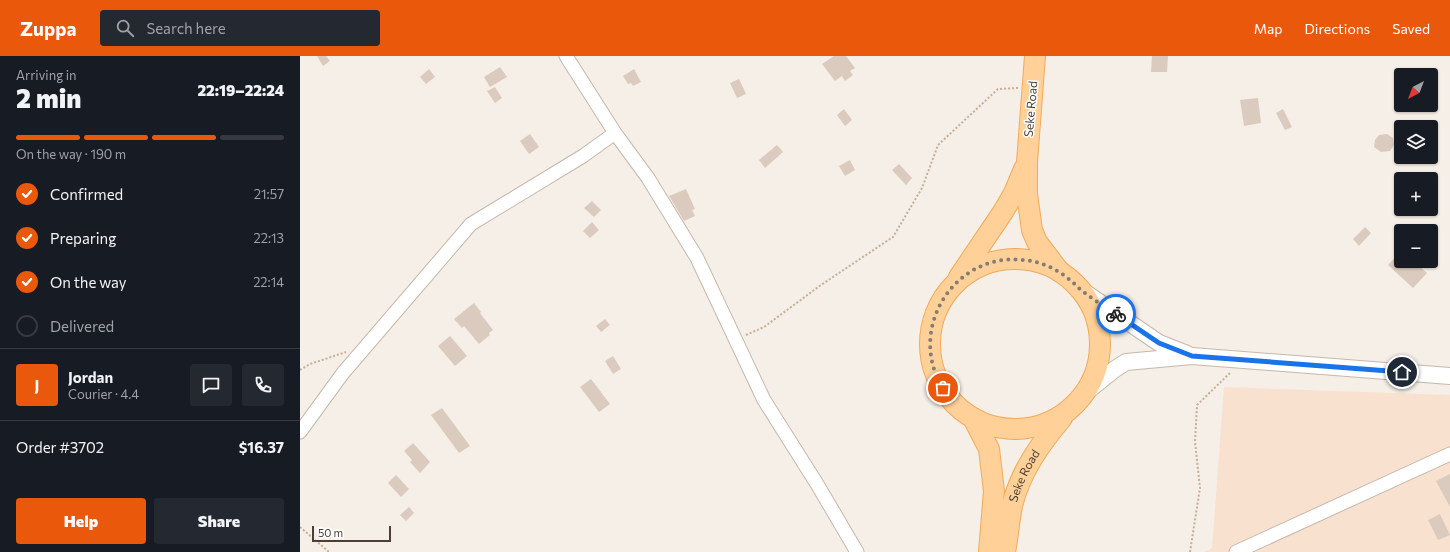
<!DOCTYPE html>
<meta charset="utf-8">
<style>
:root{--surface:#171b24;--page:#242831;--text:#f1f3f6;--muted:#9ea1a6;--line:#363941;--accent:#ea580c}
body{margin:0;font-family:Commissioner,sans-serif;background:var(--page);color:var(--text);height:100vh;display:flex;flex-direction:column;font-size:15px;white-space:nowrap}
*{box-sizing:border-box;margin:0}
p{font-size:13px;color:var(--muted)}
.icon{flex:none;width:22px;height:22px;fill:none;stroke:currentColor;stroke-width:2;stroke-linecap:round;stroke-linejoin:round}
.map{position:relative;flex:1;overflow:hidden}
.drawer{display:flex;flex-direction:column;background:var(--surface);width:300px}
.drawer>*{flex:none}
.needle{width:26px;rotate:222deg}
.buttons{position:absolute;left:1094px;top:12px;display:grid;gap:8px}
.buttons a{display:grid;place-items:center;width:44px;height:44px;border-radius:4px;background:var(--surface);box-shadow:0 1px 3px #0004;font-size:20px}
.scale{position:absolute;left:12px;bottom:10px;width:79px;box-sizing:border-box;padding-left:4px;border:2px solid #4a3e35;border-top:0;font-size:11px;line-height:14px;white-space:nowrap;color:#4a3e35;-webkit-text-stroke:3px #fff;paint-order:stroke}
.pin{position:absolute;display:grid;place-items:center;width:34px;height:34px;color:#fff;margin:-17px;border:2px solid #fff;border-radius:50%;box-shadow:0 1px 4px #0007}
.courier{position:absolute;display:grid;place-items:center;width:40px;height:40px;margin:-20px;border:3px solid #1a73e8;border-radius:50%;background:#fff;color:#222;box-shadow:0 1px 5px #0007}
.summary em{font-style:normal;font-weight:800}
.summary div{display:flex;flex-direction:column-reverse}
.summary{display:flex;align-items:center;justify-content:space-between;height:68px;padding:0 16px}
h1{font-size:26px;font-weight:800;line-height:30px}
.bar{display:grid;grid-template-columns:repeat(4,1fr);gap:6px 4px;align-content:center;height:48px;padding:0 16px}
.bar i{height:5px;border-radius:3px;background:var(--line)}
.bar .current{background:var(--accent)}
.bar p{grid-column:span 4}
.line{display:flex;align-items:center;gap:10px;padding:0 16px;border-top:1px solid var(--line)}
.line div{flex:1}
.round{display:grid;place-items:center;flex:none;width:42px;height:42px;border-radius:4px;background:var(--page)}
ol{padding:0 16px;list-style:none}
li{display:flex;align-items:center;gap:12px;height:44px}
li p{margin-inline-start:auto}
li .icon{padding:4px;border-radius:50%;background:var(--accent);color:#fff;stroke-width:4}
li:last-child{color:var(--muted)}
li i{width:22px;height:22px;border:2px solid var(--line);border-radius:50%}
.button{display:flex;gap:8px;margin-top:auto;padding:8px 16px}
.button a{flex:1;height:46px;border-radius:4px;background:var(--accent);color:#fff;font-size:16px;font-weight:800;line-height:46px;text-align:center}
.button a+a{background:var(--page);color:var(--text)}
header{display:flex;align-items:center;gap:24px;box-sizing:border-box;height:56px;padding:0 20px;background:var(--accent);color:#fff}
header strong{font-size:19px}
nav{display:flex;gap:22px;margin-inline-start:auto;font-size:14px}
.search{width:280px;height:36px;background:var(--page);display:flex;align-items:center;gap:10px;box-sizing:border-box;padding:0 14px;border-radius:4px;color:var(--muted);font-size:15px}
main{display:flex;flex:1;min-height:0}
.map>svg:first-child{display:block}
</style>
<header>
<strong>Zuppa</strong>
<div class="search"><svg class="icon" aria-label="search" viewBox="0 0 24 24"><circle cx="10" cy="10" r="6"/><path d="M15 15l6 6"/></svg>Search here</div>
<nav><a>Map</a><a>Directions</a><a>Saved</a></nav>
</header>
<main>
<section class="drawer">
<div class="summary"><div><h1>2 min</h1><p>Arriving in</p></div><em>22:19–22:24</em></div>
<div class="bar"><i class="current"></i><i class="current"></i><i class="current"></i><i></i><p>On the way · 190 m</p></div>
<ol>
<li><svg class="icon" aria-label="check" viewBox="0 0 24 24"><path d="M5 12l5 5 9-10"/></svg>Confirmed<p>21:57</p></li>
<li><svg class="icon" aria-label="check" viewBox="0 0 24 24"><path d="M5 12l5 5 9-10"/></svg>Preparing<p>22:13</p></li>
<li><svg class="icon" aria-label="check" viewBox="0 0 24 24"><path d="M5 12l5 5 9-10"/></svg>On the way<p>22:14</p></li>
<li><i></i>Delivered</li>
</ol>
<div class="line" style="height:72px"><b class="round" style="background:var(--accent);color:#fff">J</b><div><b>Jordan</b><p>Courier · 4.4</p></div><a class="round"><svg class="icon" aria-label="chat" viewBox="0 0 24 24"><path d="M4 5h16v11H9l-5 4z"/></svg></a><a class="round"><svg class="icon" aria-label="phone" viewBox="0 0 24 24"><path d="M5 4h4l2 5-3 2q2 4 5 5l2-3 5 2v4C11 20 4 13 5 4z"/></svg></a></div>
<div class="line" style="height:52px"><div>Order #3702</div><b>$16.37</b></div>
<div class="button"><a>Help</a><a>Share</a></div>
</section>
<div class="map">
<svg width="1150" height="496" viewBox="0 0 1150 496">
<rect width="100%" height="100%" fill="#f5efe7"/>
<path fill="#f9e1d0" d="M 924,331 L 1150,339 L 1150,496 L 905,496 L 912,492 Z"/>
<path fill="#dbcbbe" d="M 17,0 L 26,0 L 30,5 L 23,10 Z
M 534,0 L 546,0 L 555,12 L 550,15 L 553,19 L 545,25 L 542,20 L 535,25 L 522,8 Z
M 852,0 L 868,0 L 867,16 L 851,16 Z
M 200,11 L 207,21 L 190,31 L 184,21 Z
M 129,13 L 135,21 L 126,28 L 120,21 Z
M 334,13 L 341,26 L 333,30 L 331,27 L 328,28 L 323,20 Z
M 439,23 L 446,38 L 437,42 L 430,27 Z
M 195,31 L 202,42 L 195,47 L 187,35 Z
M 958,42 L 961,67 L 944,70 L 940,44 Z
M 544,53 L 552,64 L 545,70 L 537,59 Z
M 983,53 L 992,71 L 985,74 L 976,57 Z
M 230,78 L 239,91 L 229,98 L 220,85 Z
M 1087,78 L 1093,82 L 1094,89 L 1090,95 L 1081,96 L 1074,91 L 1075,84 L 1079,79 Z
M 477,89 L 483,96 L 465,112 L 459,104 Z
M 550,104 L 555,114 L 545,120 L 539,110 Z
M 599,108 L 612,122 L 606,129 L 592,114 Z
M 386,133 L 395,153 L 392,154 L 395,160 L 384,165 L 369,140 Z
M 292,145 L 301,154 L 294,161 L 284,152 Z
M 292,166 L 299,174 L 290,182 L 283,175 Z
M 1065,171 L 1071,177 L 1059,190 L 1053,183 Z
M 1101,195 L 1101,205 L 1113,205 L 1127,217 L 1113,232 L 1088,209 Z
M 174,247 L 181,256 L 180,257 L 193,274 L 189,277 L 190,279 L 179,288 L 164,270 L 162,272 L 154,263 Z
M 305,263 L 310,269 L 301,276 L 296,270 Z
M 150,280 L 167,300 L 155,310 L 138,290 Z
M 313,300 L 321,313 L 313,318 L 305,305 Z
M 291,323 L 310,348 L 299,356 L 280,331 Z
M 142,352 L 170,390 L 159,397 L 131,359 Z
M 113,387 L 130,406 L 120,417 L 110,406 L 112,404 L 104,395 Z
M 1150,418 L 1150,451 L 1136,425 Z
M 96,419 L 109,433 L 101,441 L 88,427 Z
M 109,451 L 114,457 L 106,465 L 100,459 Z
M 1140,458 L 1150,479 L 1138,484 L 1128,464 Z"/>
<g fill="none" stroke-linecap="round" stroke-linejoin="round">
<g stroke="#c5b8ac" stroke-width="15">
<path id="minor" d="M 266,0 L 315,77 L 348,122 L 397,202 L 464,344 L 517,428 L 557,496
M 0,376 L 43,317 L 171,168 L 283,100 L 315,77
M 936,496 L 1150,398"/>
</g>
<g stroke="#c5b8ac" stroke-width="18">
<path id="tertiary" d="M 780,233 L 859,287 L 887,298
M 785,337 L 815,313 L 826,306 L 892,300 L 1150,320"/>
</g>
<g stroke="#f1aa59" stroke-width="22">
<g id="primary">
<path d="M 735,0 L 727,106 L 727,138 L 732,174 L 737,186 L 759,215"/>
<circle cx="715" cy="288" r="85"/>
<path d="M 659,221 L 703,156 L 714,137 L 724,113"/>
<path d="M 673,362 L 689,393 L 694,435 L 689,496"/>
<path id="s1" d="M 705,496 C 708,481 709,465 712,450 C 720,416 741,387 762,362"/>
</g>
</g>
<path stroke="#c6ae98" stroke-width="2" stroke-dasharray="2 2" stroke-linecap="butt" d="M 446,279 L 464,271 L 521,229 L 593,181 L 622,132 L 638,89 L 698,33 L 718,32
M 0,314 L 10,308 L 46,296
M 0,471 L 29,496
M 890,496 L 900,432 L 895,386 L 897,349 L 931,316"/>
<use href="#minor" stroke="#fff" stroke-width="13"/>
<use href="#tertiary" stroke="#fff" stroke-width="16"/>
<use href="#primary" stroke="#ffd097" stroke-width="20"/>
</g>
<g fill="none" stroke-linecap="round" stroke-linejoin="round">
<path stroke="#867c73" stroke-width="4" stroke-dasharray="0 7.2" d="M 643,332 C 606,274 654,196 723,204 C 740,205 757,213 770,224 C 774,227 777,231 781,234 C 792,243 804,250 816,258"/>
<path stroke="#1a73e8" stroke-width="5" d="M 816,258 L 859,287 L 892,300 L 1102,316"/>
</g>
<g text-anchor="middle" stroke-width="3" stroke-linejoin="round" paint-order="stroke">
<g font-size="12" fill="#4a3e35" stroke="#fff">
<text transform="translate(731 53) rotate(-85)" y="4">Seke Road</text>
<text dy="4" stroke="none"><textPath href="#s1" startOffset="79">Seke Road</textPath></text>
</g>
</g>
</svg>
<div class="buttons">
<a><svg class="needle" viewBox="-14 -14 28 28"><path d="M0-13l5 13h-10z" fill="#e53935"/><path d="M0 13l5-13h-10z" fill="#9ea1a6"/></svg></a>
<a><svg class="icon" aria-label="layers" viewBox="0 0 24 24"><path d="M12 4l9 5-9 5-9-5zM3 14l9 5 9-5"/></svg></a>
<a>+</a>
<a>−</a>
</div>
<div class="scale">50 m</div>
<div class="pin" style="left:643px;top:332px;background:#ea580c"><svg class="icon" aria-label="bag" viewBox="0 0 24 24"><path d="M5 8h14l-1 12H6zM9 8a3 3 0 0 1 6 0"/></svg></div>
<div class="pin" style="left:1102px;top:316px;background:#1f2937"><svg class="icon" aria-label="home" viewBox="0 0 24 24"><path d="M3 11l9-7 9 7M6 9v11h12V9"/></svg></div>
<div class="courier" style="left:816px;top:258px"><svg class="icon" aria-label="bike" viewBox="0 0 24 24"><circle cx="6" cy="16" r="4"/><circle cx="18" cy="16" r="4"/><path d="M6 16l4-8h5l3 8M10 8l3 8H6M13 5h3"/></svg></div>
</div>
</main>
